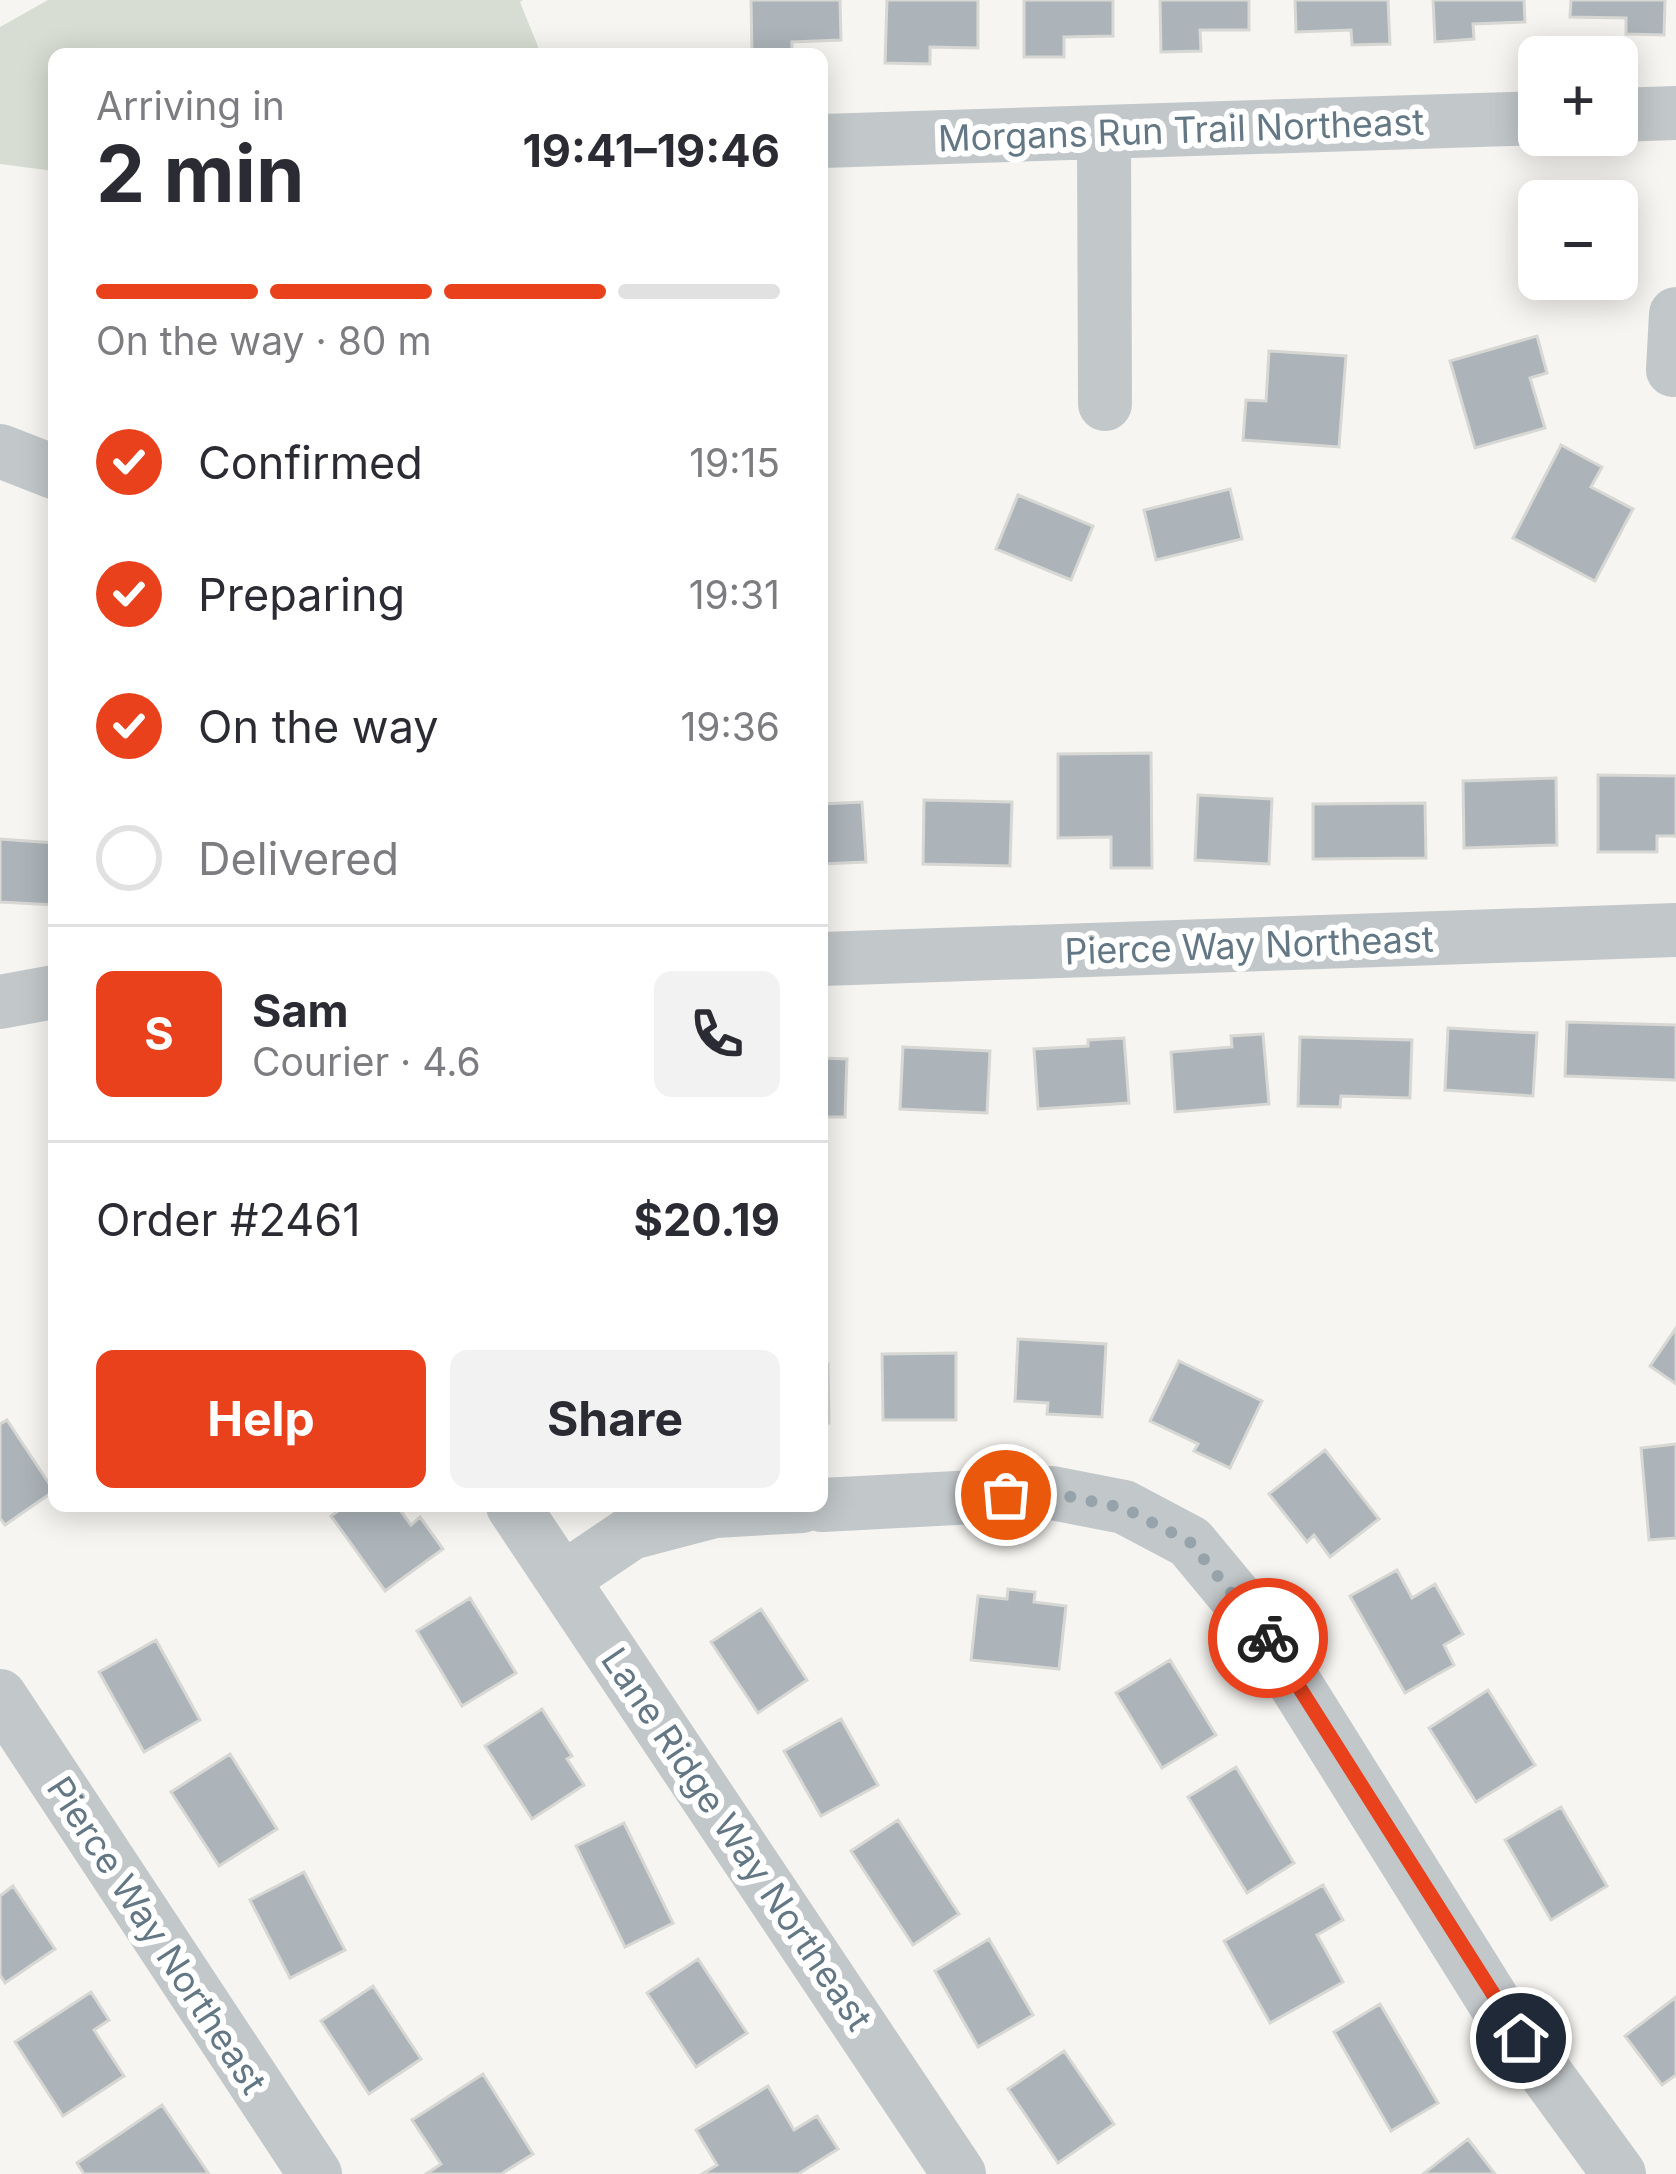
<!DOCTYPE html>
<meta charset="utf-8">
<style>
:root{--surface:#fff;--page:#f2f2f3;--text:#2b2b33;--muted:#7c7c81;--line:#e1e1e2;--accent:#ea411d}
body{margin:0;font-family:Inter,sans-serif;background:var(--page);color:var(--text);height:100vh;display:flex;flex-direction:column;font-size:45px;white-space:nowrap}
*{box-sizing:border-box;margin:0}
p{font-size:39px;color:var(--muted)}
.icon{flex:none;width:66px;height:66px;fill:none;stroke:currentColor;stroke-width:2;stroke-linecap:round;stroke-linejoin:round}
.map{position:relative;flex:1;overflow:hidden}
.sheet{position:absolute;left:48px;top:48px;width:780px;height:1464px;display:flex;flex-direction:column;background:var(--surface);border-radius:18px;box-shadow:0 6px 30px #0003}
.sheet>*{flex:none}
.tools{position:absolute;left:1518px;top:36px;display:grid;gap:24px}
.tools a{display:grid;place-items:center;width:120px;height:120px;border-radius:18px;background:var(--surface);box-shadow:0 6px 30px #0003;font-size:60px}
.pin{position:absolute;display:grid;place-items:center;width:102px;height:102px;color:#fff;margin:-51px;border:6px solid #fff;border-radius:50%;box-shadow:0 3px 12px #0007}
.courier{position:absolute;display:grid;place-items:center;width:120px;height:120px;margin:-60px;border:9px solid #ea411d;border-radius:50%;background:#fff;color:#222;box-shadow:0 3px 15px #0007}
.headline em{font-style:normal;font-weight:700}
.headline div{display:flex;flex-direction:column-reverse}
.headline{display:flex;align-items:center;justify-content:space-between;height:204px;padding:0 48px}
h1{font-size:78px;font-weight:700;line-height:90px}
.bar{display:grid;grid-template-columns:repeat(4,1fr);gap:18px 12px;align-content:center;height:144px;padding:0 48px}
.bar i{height:15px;border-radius:9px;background:var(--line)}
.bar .selected{background:var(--accent)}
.bar p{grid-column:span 4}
.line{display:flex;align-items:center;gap:30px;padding:0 48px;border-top:3px solid var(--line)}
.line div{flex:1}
.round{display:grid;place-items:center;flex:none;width:126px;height:126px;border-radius:18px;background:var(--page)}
ol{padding:0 48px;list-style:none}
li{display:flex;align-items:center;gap:36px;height:132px}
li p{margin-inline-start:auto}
li .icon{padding:12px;border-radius:50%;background:var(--accent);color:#fff;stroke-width:4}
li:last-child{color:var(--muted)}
li i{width:66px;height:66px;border:6px solid var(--line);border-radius:50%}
.cta{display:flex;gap:24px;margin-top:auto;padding:24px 48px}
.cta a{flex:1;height:138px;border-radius:18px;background:var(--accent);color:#fff;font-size:48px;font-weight:700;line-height:138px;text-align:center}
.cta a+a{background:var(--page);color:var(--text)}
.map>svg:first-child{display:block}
</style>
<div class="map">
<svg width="1676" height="2174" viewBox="0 0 1676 2174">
<rect width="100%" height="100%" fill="#f6f5f1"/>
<path fill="#d7ddd2" d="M 48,0 L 523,0 L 520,2 L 541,54 L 54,54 L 54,171 L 0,164 L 0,27 Z"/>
<path fill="#acb4b9" stroke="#d7d7d4" stroke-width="3" d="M 751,0 L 840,0 L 841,40 L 792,42 L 792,54 L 752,54 Z
M 887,0 L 978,0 L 978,48 L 930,47 L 930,64 L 885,63 Z
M 1024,0 L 1113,0 L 1113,36 L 1064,37 L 1064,57 L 1024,57 Z
M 1160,0 L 1249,0 L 1249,30 L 1200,30 L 1201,51 L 1161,52 Z
M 1295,0 L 1388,0 L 1390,44 L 1352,45 L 1351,30 L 1296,32 Z
M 1433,0 L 1524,0 L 1525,22 L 1473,24 L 1474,39 L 1435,42 Z
M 1571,0 L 1665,0 L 1664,35 L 1626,34 L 1626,18 L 1570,17 Z
M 1537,336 L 1547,373 L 1530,378 L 1545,428 L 1475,448 L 1450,361 Z
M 1269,351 L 1346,356 L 1339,447 L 1243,440 L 1246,400 L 1266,401 Z
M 1561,445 L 1602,467 L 1591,487 L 1633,509 L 1595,581 L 1513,538 Z
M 1230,489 L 1242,539 L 1156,560 L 1144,510 Z
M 1018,495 L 1093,526 L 1071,580 L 996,549 Z
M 1151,753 L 1152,868 L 1111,868 L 1111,837 L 1058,838 L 1058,754 Z
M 1598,775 L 1676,776 L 1676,836 L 1657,836 L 1657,852 L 1598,852 Z
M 1556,778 L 1557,845 L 1464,848 L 1463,781 Z
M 1198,795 L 1272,799 L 1269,864 L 1195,860 Z
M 924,800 L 1012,802 L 1010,866 L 923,864 Z
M 862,802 L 866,862 L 822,864 L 822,804 Z
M 1425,803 L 1426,858 L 1313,859 L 1313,804 Z
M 0,839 L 54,843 L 54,905 L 0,902 Z
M 1567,1022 L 1676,1025 L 1676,1080 L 1565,1076 Z
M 1448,1028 L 1537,1033 L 1533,1096 L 1445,1090 Z
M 1263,1034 L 1269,1104 L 1175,1112 L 1171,1052 L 1232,1047 L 1231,1036 Z
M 1300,1037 L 1412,1040 L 1410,1098 L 1341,1096 L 1340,1107 L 1298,1106 Z
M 1124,1038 L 1129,1103 L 1038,1109 L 1034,1049 L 1088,1046 L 1088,1040 Z
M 903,1047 L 990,1051 L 987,1113 L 900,1109 Z
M 822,1058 L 847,1059 L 845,1117 L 822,1117 Z
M 1676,1328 L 1676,1384 L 1650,1366 Z
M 1018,1339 L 1106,1344 L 1102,1417 L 1047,1414 L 1048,1403 L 1015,1401 Z
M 956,1353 L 956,1420 L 883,1420 L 882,1354 Z
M 1179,1361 L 1262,1401 L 1230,1468 L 1194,1451 L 1198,1444 L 1150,1421 Z
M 822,1364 L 828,1364 L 829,1423 L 822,1423 Z
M 7,1420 L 54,1491 L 5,1525 L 0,1518 L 0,1424 Z
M 1676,1444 L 1676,1538 L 1649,1540 L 1641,1448 Z
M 1325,1450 L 1379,1519 L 1330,1557 L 1314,1535 L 1307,1542 L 1269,1494 Z
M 345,1506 L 397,1506 L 411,1525 L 420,1517 L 443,1549 L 385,1591 L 331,1516 Z
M 1397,1570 L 1412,1598 L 1435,1584 L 1463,1634 L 1444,1645 L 1454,1665 L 1405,1693 L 1350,1596 Z
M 1008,1589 L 1035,1592 L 1034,1602 L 1066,1606 L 1059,1669 L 971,1660 L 978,1596 L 1007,1599 Z
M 470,1598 L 516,1673 L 462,1706 L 417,1631 Z
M 761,1609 L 807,1680 L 758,1713 L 711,1642 Z
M 156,1640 L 200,1720 L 144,1752 L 99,1672 Z
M 1170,1660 L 1216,1735 L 1162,1768 L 1116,1693 Z
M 1488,1690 L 1535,1765 L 1476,1802 L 1429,1728 Z
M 542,1709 L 572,1756 L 567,1759 L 584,1785 L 532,1819 L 485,1746 Z
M 841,1719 L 878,1785 L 821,1816 L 784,1751 Z
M 230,1754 L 277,1829 L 219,1866 L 171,1792 Z
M 1236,1767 L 1294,1863 L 1247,1893 L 1188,1797 Z
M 1561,1807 L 1607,1886 L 1551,1920 L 1505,1840 Z
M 898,1820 L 959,1914 L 913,1945 L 851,1851 Z
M 624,1823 L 673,1923 L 625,1947 L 576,1846 Z
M 304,1872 L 345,1950 L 290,1978 L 250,1900 Z
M 1323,1885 L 1343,1920 L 1317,1935 L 1343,1982 L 1270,2023 L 1224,1941 Z
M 13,1886 L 55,1949 L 5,1983 L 0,1975 L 0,1896 Z
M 989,1939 L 1033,2015 L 978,2047 L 935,1971 Z
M 698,1959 L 747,2033 L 696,2067 L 647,1993 Z
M 373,1986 L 421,2059 L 369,2094 L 321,2021 Z
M 91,1992 L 109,2020 L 94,2030 L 124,2076 L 63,2116 L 15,2042 Z
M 1676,1997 L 1676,2075 L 1662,2085 L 1625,2036 Z
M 1380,2004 L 1438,2103 L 1391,2131 L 1334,2032 Z
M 1064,2051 L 1114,2124 L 1058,2163 L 1008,2089 Z
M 483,2074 L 533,2154 L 501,2174 L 426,2174 L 441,2164 L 412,2120 Z
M 768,2086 L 794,2130 L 817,2116 L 838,2149 L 798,2174 L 702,2174 L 717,2165 L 696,2130 Z
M 162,2105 L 209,2174 L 84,2174 L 77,2163 Z
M 1468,2139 L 1495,2174 L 1423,2174 Z"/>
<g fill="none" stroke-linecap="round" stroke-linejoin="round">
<path stroke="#c2c7c9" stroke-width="54" d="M 1617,115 L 1676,113
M 1104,133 L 1105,404
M 822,141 L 1539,118
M 1673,370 L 1676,314
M 0,451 L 54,472
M 822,959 L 1676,930
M 0,1002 L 54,992
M 822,1505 L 1052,1493 L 1124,1507 L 1190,1542 L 1258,1624 L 1496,2005 L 1619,2174
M 513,1506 L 959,2174
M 563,1579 L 631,1533 L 715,1511 L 802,1506
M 0,1696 L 315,2174"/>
</g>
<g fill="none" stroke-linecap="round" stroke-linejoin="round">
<path stroke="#96a3aa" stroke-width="12" stroke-dasharray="0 21.6" d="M 1006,1495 L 1052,1493 L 1124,1508 L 1190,1542 L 1268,1638"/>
<path stroke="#ea411d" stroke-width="15" d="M 1268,1638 L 1521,2038"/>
</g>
<g text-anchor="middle" stroke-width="12" stroke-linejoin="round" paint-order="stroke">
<g font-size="36" fill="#637784" stroke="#fff">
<text transform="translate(1181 130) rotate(-2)" y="13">Morgans Run Trail Northeast</text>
<text transform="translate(1249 945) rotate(-2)" y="13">Pierce Way Northeast</text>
<text transform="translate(737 1839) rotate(56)" y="13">Lane Ridge Way Northeast</text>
<text transform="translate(157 1935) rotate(57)" y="13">Pierce Way Northeast</text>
</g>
</g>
</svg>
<div class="tools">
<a>+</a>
<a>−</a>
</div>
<div class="pin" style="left:1006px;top:1495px;background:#ea580c"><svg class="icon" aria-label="bag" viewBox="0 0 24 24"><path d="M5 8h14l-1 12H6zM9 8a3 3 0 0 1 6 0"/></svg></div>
<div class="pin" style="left:1521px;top:2038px;background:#1f2937"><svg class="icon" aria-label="home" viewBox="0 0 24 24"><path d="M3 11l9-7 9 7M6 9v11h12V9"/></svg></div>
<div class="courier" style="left:1268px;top:1638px"><svg class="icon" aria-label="bike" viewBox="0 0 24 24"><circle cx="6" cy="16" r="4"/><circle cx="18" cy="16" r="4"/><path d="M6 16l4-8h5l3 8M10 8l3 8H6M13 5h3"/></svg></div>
<section class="sheet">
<div class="headline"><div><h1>2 min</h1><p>Arriving in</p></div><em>19:41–19:46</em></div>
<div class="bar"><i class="selected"></i><i class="selected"></i><i class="selected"></i><i></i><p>On the way · 80 m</p></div>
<ol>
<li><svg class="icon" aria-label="check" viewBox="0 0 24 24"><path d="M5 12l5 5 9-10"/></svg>Confirmed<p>19:15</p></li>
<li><svg class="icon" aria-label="check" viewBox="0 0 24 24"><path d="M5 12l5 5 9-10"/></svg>Preparing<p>19:31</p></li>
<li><svg class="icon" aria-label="check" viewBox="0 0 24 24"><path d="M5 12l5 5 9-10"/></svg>On the way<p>19:36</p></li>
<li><i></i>Delivered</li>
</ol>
<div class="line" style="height:216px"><b class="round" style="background:var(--accent);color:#fff">S</b><div><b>Sam</b><p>Courier · 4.6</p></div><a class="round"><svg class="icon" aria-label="phone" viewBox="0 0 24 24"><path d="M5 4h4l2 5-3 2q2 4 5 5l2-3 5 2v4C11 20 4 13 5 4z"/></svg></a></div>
<div class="line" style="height:156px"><div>Order #2461</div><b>$20.19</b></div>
<div class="cta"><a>Help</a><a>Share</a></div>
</section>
</div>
